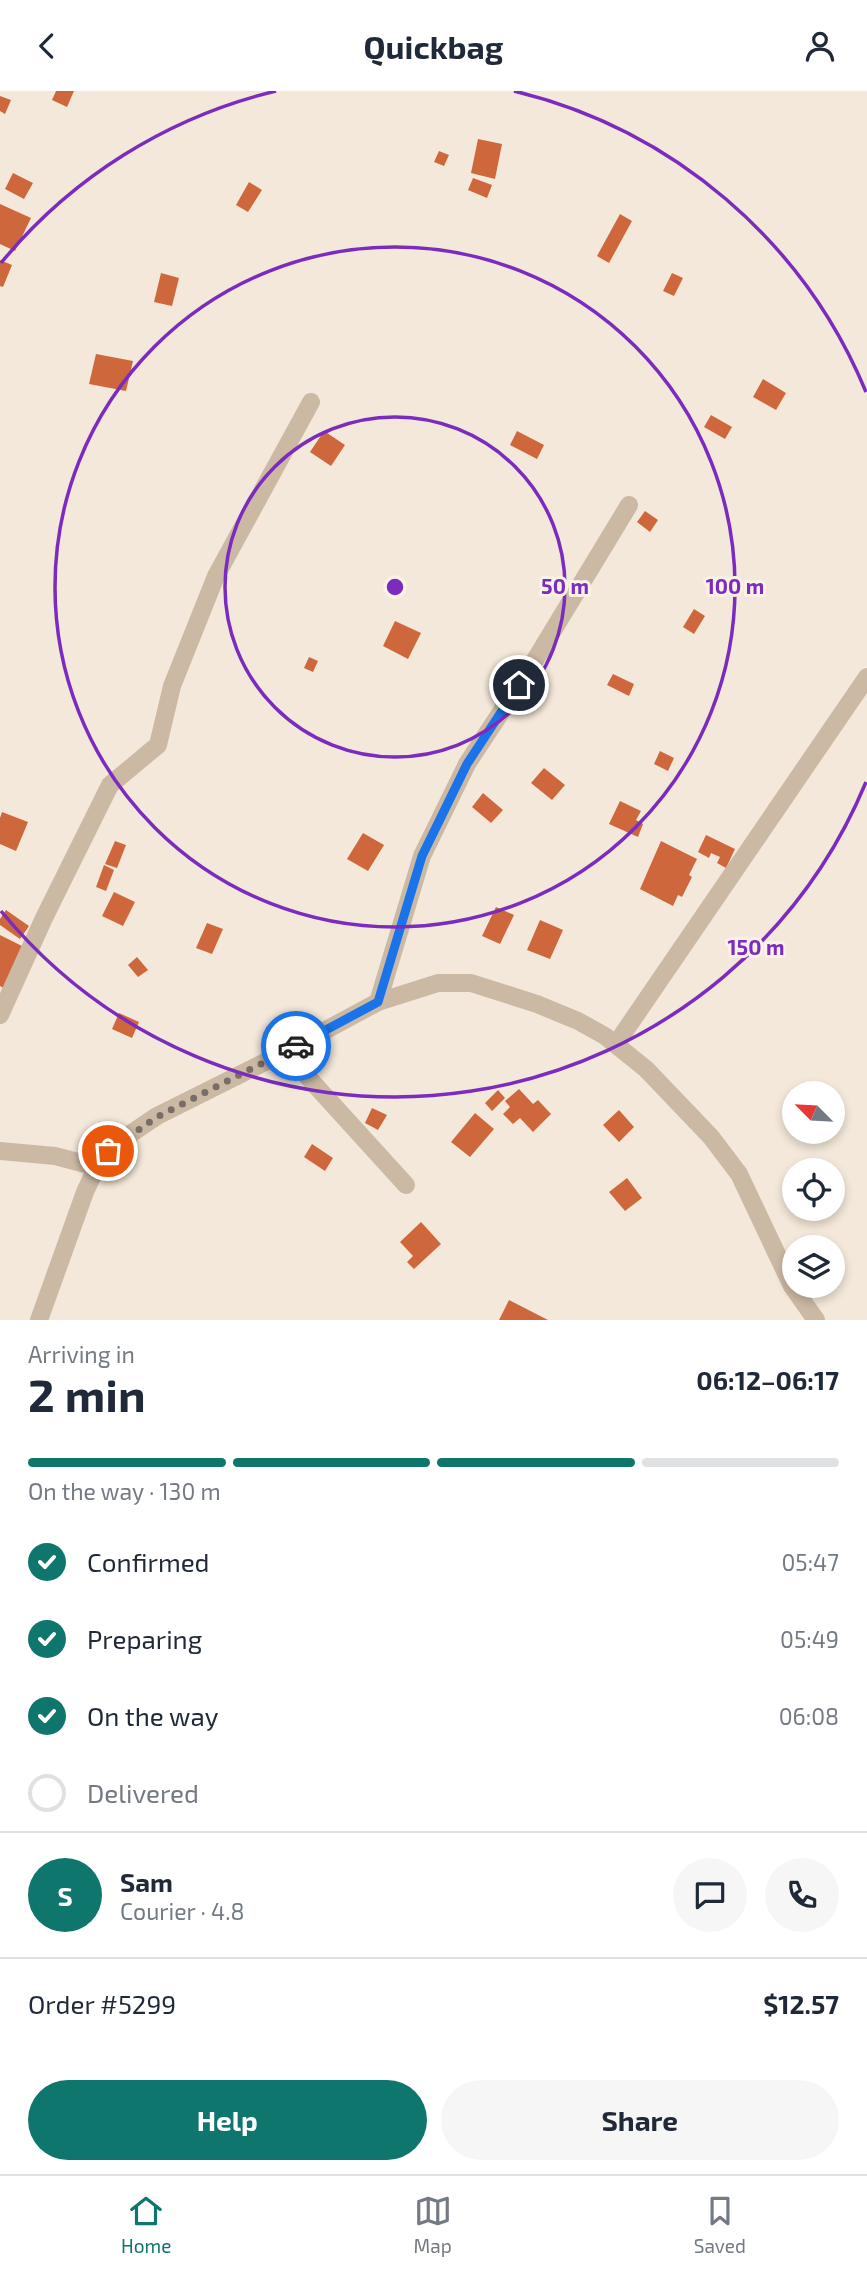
<!DOCTYPE html>
<meta charset="utf-8">
<style>
:root{--surface:#fff;--page:#f6f6f7;--text:#1f2937;--muted:#747a83;--line:#e0e1e3;--accent:#0f766e}
body{margin:0;font-family:"Exo 2",sans-serif;background:var(--page);color:var(--text);height:100vh;display:flex;flex-direction:column;font-size:26px;white-space:nowrap}
*{box-sizing:border-box;margin:0}
p{font-size:23px;color:var(--muted)}
.icon{flex:none;width:38px;height:38px;fill:none;stroke:currentColor;stroke-width:2;stroke-linecap:round;stroke-linejoin:round}
.map{position:relative;height:1229px;overflow:hidden}
.side{display:flex;flex-direction:column;background:var(--surface);flex:1}
.side>*{flex:none}
.needle{width:46px;rotate:294deg}
.fabs{position:absolute;left:782px;top:990px;display:grid;gap:14px}
.fabs a{display:grid;place-items:center;width:63px;height:63px;border-radius:50%;background:var(--surface);box-shadow:0 4px 10px #0003;font-size:35px}
.pin{position:absolute;display:grid;place-items:center;width:60px;height:60px;color:#fff;margin:-30px;border:4px solid #fff;border-radius:50%;box-shadow:0 2px 7px #0007}
.courier{position:absolute;display:grid;place-items:center;width:70px;height:70px;margin:-35px;border:5px solid #1a73e8;border-radius:50%;background:#fff;color:#222;box-shadow:0 2px 9px #0007}
.headline em{font-style:normal;font-weight:700}
.headline div{display:flex;flex-direction:column-reverse}
.headline{display:flex;align-items:center;justify-content:space-between;height:119px;padding:0 28px}
h1{font-size:46px;font-weight:700;line-height:52px}
.bar{display:grid;grid-template-columns:repeat(4,1fr);gap:10px 7px;align-content:center;height:84px;padding:0 28px}
.bar i{height:9px;border-radius:5px;background:var(--line)}
.bar .current{background:var(--accent)}
.bar p{grid-column:span 4}
.line{display:flex;align-items:center;gap:18px;padding:0 28px;border-top:2px solid var(--line)}
.line div{flex:1}
.round{display:grid;place-items:center;flex:none;width:74px;height:74px;border-radius:37px;background:var(--page)}
ol{padding:0 28px;list-style:none}
li{display:flex;align-items:center;gap:21px;height:77px}
li p{margin-inline-start:auto}
li .icon{padding:7px;border-radius:50%;background:var(--accent);color:#fff;stroke-width:4}
li:last-child{color:var(--muted)}
li i{width:38px;height:38px;border:4px solid var(--line);border-radius:50%}
.action{display:flex;gap:14px;margin-top:auto;padding:14px 28px}
.action a{flex:1;height:80px;border-radius:42px;background:var(--accent);color:#fff;font-size:28px;font-weight:700;line-height:80px;text-align:center}
.action a+a{background:var(--page);color:var(--text)}
header{display:flex;justify-content:space-between;align-items:center;height:91px;padding:0 28px;background:var(--surface);font-size:32px;font-weight:700}
.dock{display:flex;justify-content:space-around;align-items:center;height:98px;border-top:2px solid var(--line);background:var(--surface);font-size:19px;color:var(--muted)}
.dock a{display:grid;justify-items:center;gap:4px}
.dock .current{color:var(--accent)}
.map>svg:first-child{display:block}
</style>
<header><svg class="icon" aria-label="back" viewBox="0 0 24 24"><path d="M15 5l-7 7 7 7"/></svg>Quickbag<svg class="icon" aria-label="person" viewBox="0 0 24 24"><circle cx="12" cy="8" r="4"/><path d="M4 21q1-7 8-7t8 7"/></svg></header>
<div class="map">
<svg width="867" height="1229" viewBox="0 0 867 1229">
<rect width="100%" height="100%" fill="#f3e8d9"/>
<path fill="#ce683c" d="M 56,0 L 74,0 L 67,16 L 52,9 Z
M 0,5 L 11,9 L 5,23 L 0,20 Z
M 478,48 L 502,53 L 495,88 L 471,82 Z
M 439,60 L 449,64 L 444,75 L 434,71 Z
M 13,82 L 33,92 L 24,108 L 5,98 Z
M 473,87 L 492,94 L 487,107 L 468,99 Z
M 249,91 L 262,99 L 248,121 L 236,114 Z
M 0,113 L 31,127 L 15,160 L 0,153 Z
M 620,123 L 632,130 L 609,172 L 597,165 Z
M 0,169 L 12,174 L 3,196 L 0,195 Z
M 161,182 L 179,187 L 172,215 L 154,211 Z
M 672,182 L 683,187 L 674,205 L 663,200 Z
M 96,263 L 133,270 L 126,300 L 89,293 Z
M 763,288 L 786,302 L 776,319 L 753,306 Z
M 711,324 L 732,336 L 725,348 L 704,336 Z
M 324,340 L 345,354 L 331,375 L 310,361 Z
M 517,340 L 544,354 L 537,368 L 510,354 Z
M 645,420 L 658,429 L 650,441 L 637,431 Z
M 694,518 L 705,525 L 694,543 L 683,536 Z
M 395,530 L 421,542 L 408,568 L 383,555 Z
M 309,566 L 318,570 L 313,581 L 304,577 Z
M 613,583 L 634,593 L 629,605 L 607,594 Z
M 660,660 L 674,667 L 668,680 L 654,673 Z
M 544,677 L 565,694 L 552,709 L 531,692 Z
M 483,702 L 503,719 L 491,732 L 472,716 Z
M 620,710 L 641,720 L 636,729 L 643,733 L 638,746 L 609,733 Z
M 2,721 L 28,731 L 16,760 L 0,753 L 0,727 Z
M 363,742 L 384,754 L 368,780 L 347,768 Z
M 706,744 L 735,758 L 726,777 L 717,772 L 720,766 L 711,762 L 709,767 L 698,761 Z
M 115,750 L 126,754 L 117,777 L 105,773 Z
M 661,750 L 697,768 L 689,784 L 692,786 L 682,806 L 678,804 L 673,815 L 640,798 Z
M 104,774 L 114,779 L 106,800 L 96,796 Z
M 114,801 L 135,811 L 123,835 L 102,825 Z
M 496,816 L 514,824 L 500,853 L 482,845 Z
M 6,819 L 29,835 L 20,848 L 0,834 L 0,828 Z
M 540,829 L 563,839 L 550,868 L 527,859 Z
M 207,832 L 223,838 L 212,863 L 196,857 Z
M 0,844 L 28,858 L 7,899 L 0,895 Z
M 137,866 L 148,879 L 138,886 L 128,874 Z
M 119,922 L 139,931 L 132,947 L 112,938 Z
M 519,998 L 533,1013 L 538,1009 L 551,1023 L 533,1041 L 520,1027 L 513,1033 L 503,1023 L 510,1016 L 505,1010 Z
M 498,999 L 505,1007 L 492,1020 L 485,1012 Z
M 372,1017 L 387,1024 L 378,1039 L 365,1032 Z
M 619,1019 L 634,1036 L 619,1051 L 603,1034 Z
M 475,1022 L 494,1038 L 470,1066 L 451,1051 Z
M 312,1053 L 333,1067 L 325,1080 L 304,1066 Z
M 627,1087 L 642,1107 L 625,1120 L 609,1101 Z
M 421,1131 L 441,1153 L 414,1178 L 407,1171 L 413,1165 L 400,1151 Z
M 509,1209 L 548,1229 L 499,1229 Z"/>
<g fill="none" stroke-linecap="round" stroke-linejoin="round">
<path stroke="#ccb9a4" stroke-width="18" d="M 378,911 L 422,765 L 467,673 L 532,574 L 629,414
M 0,924 L 44,827 L 110,694 L 158,654 L 172,595 L 216,485 L 311,311
M 616,953 L 867,586
M 285,961 L 406,1094
M 0,1060 L 55,1065 L 97,1076
M 39,1229 L 85,1101 L 98,1073 L 108,1060 L 120,1050 L 157,1025 L 285,961 L 378,911 L 438,892 L 471,892 L 537,913 L 578,930 L 605,945 L 646,978 L 711,1046 L 739,1083 L 792,1195 L 816,1229"/>
</g>
<g fill="none" stroke-linecap="round" stroke-linejoin="round">
<path stroke="#786e65" stroke-width="7" stroke-dasharray="0 12.6" d="M 108,1060 L 157,1026 L 296,955"/>
<path stroke="#1a73e8" stroke-width="9" d="M 296,955 L 378,911 L 422,765 L 467,673 L 519,594"/>
</g>
<g fill="none" stroke="#7b2cbf" stroke-width="3.5">
<circle cx="395" cy="496" r="170"/>
<circle cx="395" cy="496" r="340"/>
<path d="M866 691A510 510 0 0 1 1 820M1 172A510 510 0 0 1 276 0M514 0A510 510 0 0 1 866 301"/>
</g>
<circle cx="395" cy="496" r="10" fill="#7b2cbf" stroke="#faf2e5" stroke-width="3.5"/>
<g font-size="21" text-anchor="middle" font-weight="bold" fill="#7b2cbf" stroke="#faf2e5" stroke-width="6" stroke-linejoin="round" paint-order="stroke">
<text x="565" y="503">50 m</text>
<text x="735" y="503">100 m</text>
<text x="756" y="864">150 m</text>
</g>
</svg>
<div class="fabs">
<a><svg class="needle" viewBox="-14 -14 28 28"><path d="M0-13l5 13h-10z" fill="#e53935"/><path d="M0 13l5-13h-10z" fill="#747a83"/></svg></a>
<a><svg class="icon" aria-label="locate" viewBox="0 0 24 24"><circle cx="12" cy="12" r="6"/><path d="M12 2v4M12 18v4M2 12h4M18 12h4"/></svg></a>
<a><svg class="icon" aria-label="layers" viewBox="0 0 24 24"><path d="M12 4l9 5-9 5-9-5zM3 14l9 5 9-5"/></svg></a>
</div>
<div class="pin" style="left:108px;top:1060px;background:#ea580c"><svg class="icon" aria-label="bag" viewBox="0 0 24 24"><path d="M5 8h14l-1 12H6zM9 8a3 3 0 0 1 6 0"/></svg></div>
<div class="pin" style="left:519px;top:594px;background:#1f2937"><svg class="icon" aria-label="home" viewBox="0 0 24 24"><path d="M3 11l9-7 9 7M6 9v11h12V9"/></svg></div>
<div class="courier" style="left:296px;top:955px"><svg class="icon" aria-label="car" viewBox="0 0 24 24"><path d="M5 17H2v-5l4-1 3-4h7l3 4 3 1v5h-3M9 17h6M6 11h13"/><circle cx="7" cy="17" r="2"/><circle cx="17" cy="17" r="2"/></svg></div>
</div>
<section class="side">
<div class="headline"><div><h1>2 min</h1><p>Arriving in</p></div><em>06:12–06:17</em></div>
<div class="bar"><i class="current"></i><i class="current"></i><i class="current"></i><i></i><p>On the way · 130 m</p></div>
<ol>
<li><svg class="icon" aria-label="check" viewBox="0 0 24 24"><path d="M5 12l5 5 9-10"/></svg>Confirmed<p>05:47</p></li>
<li><svg class="icon" aria-label="check" viewBox="0 0 24 24"><path d="M5 12l5 5 9-10"/></svg>Preparing<p>05:49</p></li>
<li><svg class="icon" aria-label="check" viewBox="0 0 24 24"><path d="M5 12l5 5 9-10"/></svg>On the way<p>06:08</p></li>
<li><i></i>Delivered</li>
</ol>
<div class="line" style="height:126px"><b class="round" style="background:var(--accent);color:#fff">S</b><div><b>Sam</b><p>Courier · 4.8</p></div><a class="round"><svg class="icon" aria-label="chat" viewBox="0 0 24 24"><path d="M4 5h16v11H9l-5 4z"/></svg></a><a class="round"><svg class="icon" aria-label="phone" viewBox="0 0 24 24"><path d="M5 4h4l2 5-3 2q2 4 5 5l2-3 5 2v4C11 20 4 13 5 4z"/></svg></a></div>
<div class="line" style="height:91px"><div>Order #5299</div><b>$12.57</b></div>
<div class="action"><a>Help</a><a>Share</a></div>
</section>
<nav class="dock">
<a class="current"><svg class="icon" aria-label="home" viewBox="0 0 24 24"><path d="M3 11l9-7 9 7M6 9v11h12V9"/></svg>Home</a>
<a><svg class="icon" aria-label="map" viewBox="0 0 24 24"><path d="M3 6l6-2 6 2 6-2v14l-6 2-6-2-6 2zM9 4v14M15 6v14"/></svg>Map</a>
<a><svg class="icon" aria-label="saved" viewBox="0 0 24 24"><path d="M7 4h10v16l-5-4-5 4z"/></svg>Saved</a>
</nav>
